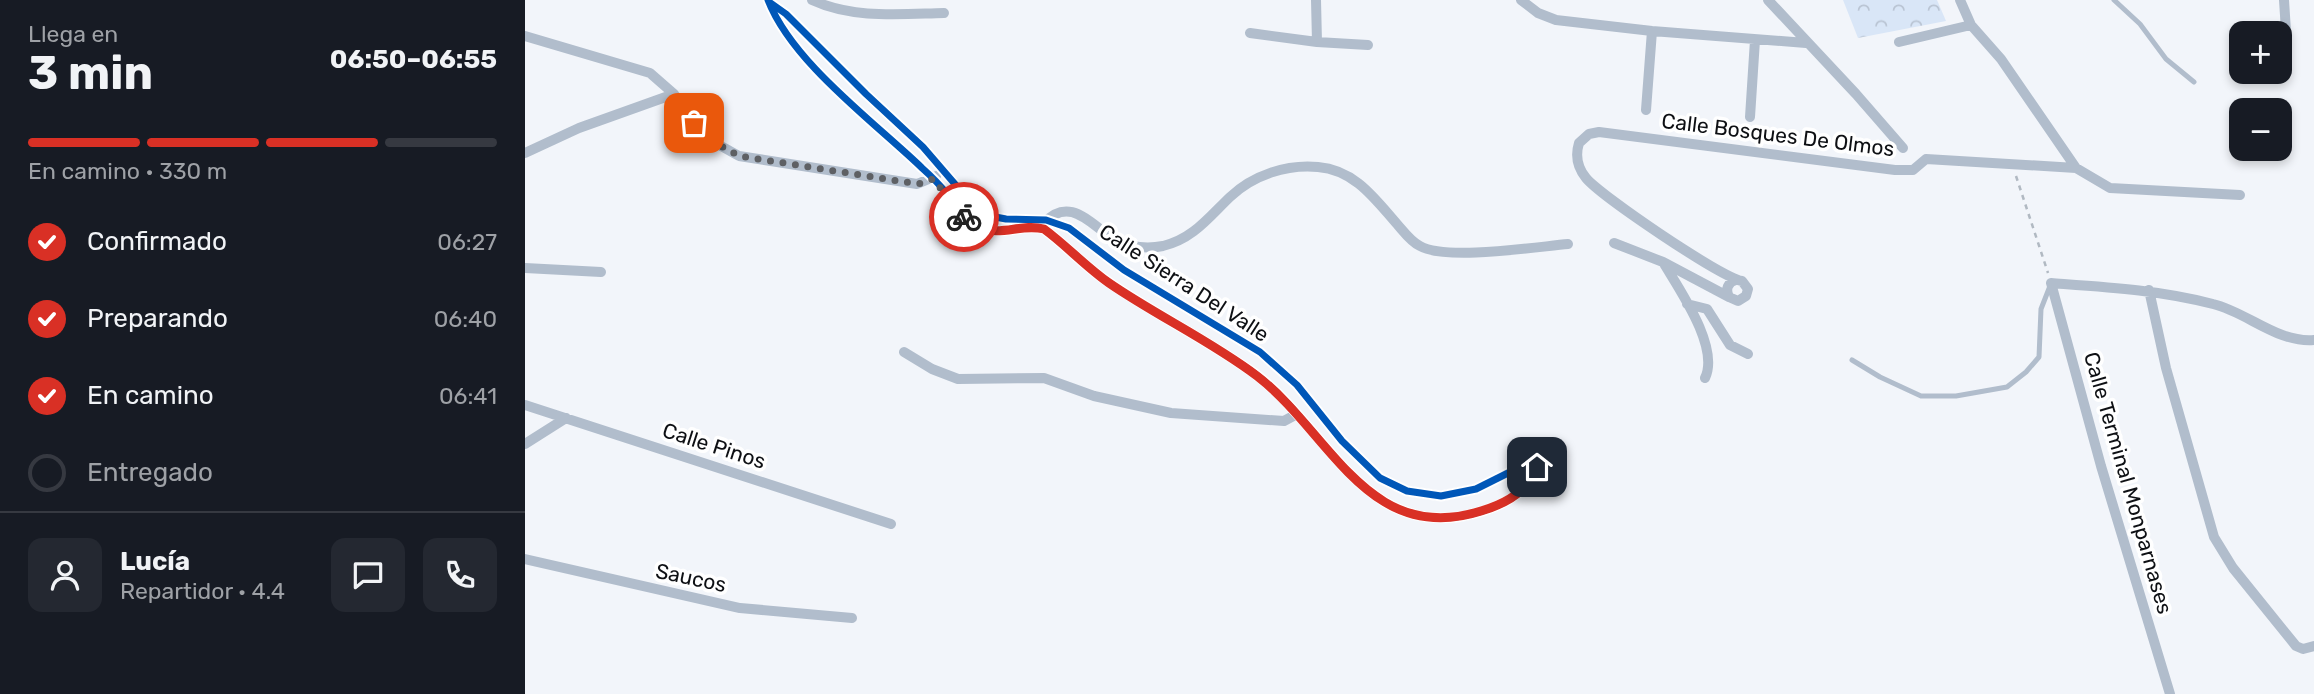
<!DOCTYPE html>
<html lang="es">
<meta charset="utf-8">
<style>
:root{--surface:#171b24;--page:#242831;--text:#f1f3f6;--muted:#9ea1a6;--line:#363941;--accent:#d93025}
body{margin:0;font-family:Rubik,sans-serif;background:var(--page);color:var(--text);height:100vh;display:flex;flex-direction:column;font-size:26px;white-space:nowrap}
*{box-sizing:border-box;margin:0}
p{font-size:23px;color:var(--muted)}
.icon{flex:none;width:38px;height:38px;fill:none;stroke:currentColor;stroke-width:2;stroke-linecap:round;stroke-linejoin:round}
.map{position:relative;flex:1;overflow:hidden}
.drawer{display:flex;flex-direction:column;background:var(--surface);width:525px}
.drawer>*{flex:none}
.controls{position:absolute;left:1704px;top:21px;display:grid;gap:14px}
.controls a{display:grid;place-items:center;width:63px;height:63px;border-radius:14px;background:var(--surface);box-shadow:0 4px 10px #0003;font-size:35px}
.pin{position:absolute;display:grid;place-items:center;width:60px;height:60px;color:#fff;margin:-30px;border-radius:14px;box-shadow:0 4px 10px #0006}
.courier{position:absolute;display:grid;place-items:center;width:70px;height:70px;margin:-35px;border:5px solid #d93025;border-radius:50%;background:#fff;color:#222;box-shadow:0 2px 9px #0007}
.head em{font-style:normal;font-weight:700}
.head div{display:flex;flex-direction:column-reverse}
.head{display:flex;align-items:center;justify-content:space-between;height:119px;padding:0 28px}
h1{font-size:46px;font-weight:700;line-height:52px}
.bar{display:grid;grid-template-columns:repeat(4,1fr);gap:10px 7px;align-content:center;height:84px;padding:0 28px}
.bar i{height:9px;border-radius:5px;background:var(--line)}
.bar .current{background:var(--accent)}
.bar p{grid-column:span 4}
.line{display:flex;align-items:center;gap:18px;padding:0 28px;border-top:2px solid var(--line)}
.line div{flex:1}
.round{display:grid;place-items:center;flex:none;width:74px;height:74px;border-radius:14px;background:var(--page)}
ol{padding:0 28px;list-style:none}
li{display:flex;align-items:center;gap:21px;height:77px}
li p{margin-inline-start:auto}
li .icon{padding:7px;border-radius:50%;background:var(--accent);color:#fff;stroke-width:4}
li:last-child{color:var(--muted)}
li i{width:38px;height:38px;border:4px solid var(--line);border-radius:50%}
main{display:flex;flex:1;min-height:0}
.map>svg:first-child{display:block}
</style>
<main>
<section class="drawer">
<div class="head"><div><h1>3 min</h1><p>Llega en</p></div><em>06:50–06:55</em></div>
<div class="bar"><i class="current"></i><i class="current"></i><i class="current"></i><i></i><p>En camino · 330 m</p></div>
<ol>
<li><svg class="icon" aria-label="check" viewBox="0 0 24 24"><path d="M5 12l5 5 9-10"/></svg>Confirmado<p>06:27</p></li>
<li><svg class="icon" aria-label="check" viewBox="0 0 24 24"><path d="M5 12l5 5 9-10"/></svg>Preparando<p>06:40</p></li>
<li><svg class="icon" aria-label="check" viewBox="0 0 24 24"><path d="M5 12l5 5 9-10"/></svg>En camino<p>06:41</p></li>
<li><i></i>Entregado</li>
</ol>
<div class="line" style="height:126px"><a class="round"><svg class="icon" aria-label="person" viewBox="0 0 24 24"><circle cx="12" cy="8" r="4"/><path d="M4 21q1-7 8-7t8 7"/></svg></a><div><b>Lucía</b><p>Repartidor · 4.4</p></div><a class="round"><svg class="icon" aria-label="chat" viewBox="0 0 24 24"><path d="M4 5h16v11H9l-5 4z"/></svg></a><a class="round"><svg class="icon" aria-label="phone" viewBox="0 0 24 24"><path d="M5 4h4l2 5-3 2q2 4 5 5l2-3 5 2v4C11 20 4 13 5 4z"/></svg></a></div>
</section>
<div class="map">
<svg width="1789" height="694" viewBox="0 0 1789 694">
<defs>
<pattern id="park-crowns" width="20" height="18" patternUnits="userSpaceOnUse" patternTransform="scale(1.75)"><rect width="20" height="18" fill="#d9e6f7"/><path d="M2 6a3 3 0 1 1 6 0M12 15a3 3 0 1 1 6 0" fill="none" stroke="#b9c4d3"/></pattern>
</defs>
<rect width="100%" height="100%" fill="#f2f5fa"/>
<path fill="url(#park-crowns)" d="M 1318,0 L 1412,0 L 1421,21 L 1333,38 Z"/>
<g fill="none" stroke-linecap="round" stroke-linejoin="round">
<path stroke="#b1b9c2" stroke-width="2.5" stroke-dasharray="5 5" stroke-linecap="butt" d="M 1491,176 L 1523,273"/>
<path stroke="#b1bdcc" stroke-width="5" d="M 1589,0 L 1615,24 L 1641,59 L 1669,82
M 1327,360 L 1355,377 L 1396,396 L 1431,396 L 1482,387 L 1501,372 L 1514,357 L 1516,309 L 1525,286"/>
<path stroke="#b1bdcc" stroke-width="10" d="M 243,0 C 267,62 348,121 397,168 C 406,176 415,185 423,195 C 430,204 436,217 446,223 C 472,240 495,223 519,229 C 542,246 561,268 585,283 C 631,315 683,340 729,373 C 805,429 841,548 958,511 C 982,503 1004,491 1013,466 L 1011,462 L 1007,461 L 951,489 L 916,496 L 882,491 L 855,478 L 817,441 L 772,385 L 735,352 L 599,270 L 544,228 L 521,220 L 481,219 L 465,216 L 448,205 L 398,147 L 341,94 L 261,14 L 244,2
M 287,0 C 328,19 375,14 419,13
M 791,0 L 792,42
M 996,0 L 1013,13 L 1031,20 L 1127,31 L 1281,43
M 1243,0 L 1331,94 L 1378,148
M 1435,0 L 1446,25 L 1476,59 L 1551,168
M 1759,0 L 1761,31
M 725,33 L 792,42 L 843,45
M 0,36 L 125,73 L 149,94 L 169,123 L 187,141 L 214,156 L 392,184 L 411,176
M 1374,42 L 1446,25
M 1121,110 L 1127,31
M 1225,117 L 1230,40
M 0,153 L 54,128 L 149,94
M 519,223 C 546,194 567,227 591,240 C 605,247 622,249 638,246 C 668,239 684,217 705,197 C 728,175 762,164 793,167 C 830,170 850,199 872,224 C 879,232 886,242 895,246 C 921,261 1010,247 1043,244
M 1089,243 L 1138,262 L 1204,297
M 1138,262 C 1154,289 1195,347 1180,378
M 0,268 L 76,272
M 1211,280 C 1203,282 1200,289 1204,297 L 1213,301 L 1221,296 L 1223,289 L 1217,281 C 1195,277 1076,196 1061,178 C 1052,167 1050,156 1054,143 L 1064,134 L 1074,132 L 1370,170 L 1388,170 L 1401,159 L 1551,168 L 1585,188 L 1715,195
M 1624,290 L 1641,368 L 1689,537 L 1708,568 L 1771,646 L 1778,649 L 1789,646
M 1162,304 L 1182,309 L 1205,345 L 1223,354
M 379,352 L 407,369 L 433,379 L 519,378 L 569,396 L 646,413 L 759,421 L 772,414
M 0,405 L 366,524
M 0,444 L 41,418
M 0,559 L 215,608 L 327,618
M 1645,694 L 1576,466 L 1526,283 C 1581,287 1635,290 1688,304 C 1722,312 1752,343 1789,340"/>
<g stroke="#fff" stroke-width="11">
<path id="cycleway" d="M 243,0 C 267,62 348,121 397,168 C 406,176 415,185 423,195 C 430,204 436,217 446,223 C 472,240 495,223 519,229 C 542,246 561,268 585,283 C 631,315 683,340 729,373 C 805,429 841,548 958,511 C 982,503 1004,491 1013,466 L 1011,462 L 1007,461 L 951,489 L 916,496 L 882,491 L 855,478 L 817,441 L 772,385 L 735,352 L 599,270 L 544,228 L 521,220 L 481,219 L 465,216 L 448,205 L 398,147 L 341,94 L 261,14 L 244,2"/>
</g>
<use href="#cycleway" stroke="#0057b8" stroke-width="7"/>
</g>
<g fill="none" stroke-linecap="round" stroke-linejoin="round">
<path stroke="#5e6064" stroke-width="7" stroke-dasharray="0 12.6" d="M 169,123 L 187,141 L 214,156 L 393,184 L 408,179 L 439,217"/>
<path stroke="#d93025" stroke-width="9" d="M 439,217 C 468,244 490,222 519,229 C 542,246 561,267 584,283 C 632,316 686,341 732,376 C 805,432 843,547 956,511 C 980,504 1003,492 1012,467"/>
</g>
<g text-anchor="middle" stroke-width="7" stroke-linejoin="round" paint-order="stroke">
<g font-size="21" fill="#0e1014" stroke="#fff">
<text transform="translate(1253 135) rotate(7)" y="7">Calle Bosques De Olmos</text>
<text transform="translate(659 283) rotate(33)" y="7">Calle Sierra Del Valle</text>
<text transform="translate(189 446) rotate(18)" y="7">Calle Pinos</text>
<text transform="translate(1603 483) rotate(74)" y="7">Calle Terminal Monparnases</text>
<text transform="translate(166 578) rotate(12)" y="7">Saucos</text>
</g>
</g>
</svg>
<div class="controls">
<a>+</a>
<a>−</a>
</div>
<div class="pin" style="left:169px;top:123px;background:#ea580c"><svg class="icon" aria-label="bag" viewBox="0 0 24 24"><path d="M5 8h14l-1 12H6zM9 8a3 3 0 0 1 6 0"/></svg></div>
<div class="pin" style="left:1012px;top:467px;background:#1f2937"><svg class="icon" aria-label="home" viewBox="0 0 24 24"><path d="M3 11l9-7 9 7M6 9v11h12V9"/></svg></div>
<div class="courier" style="left:439px;top:217px"><svg class="icon" aria-label="bike" viewBox="0 0 24 24"><circle cx="6" cy="16" r="4"/><circle cx="18" cy="16" r="4"/><path d="M6 16l4-8h5l3 8M10 8l3 8H6M13 5h3"/></svg></div>
</div>
</main>
